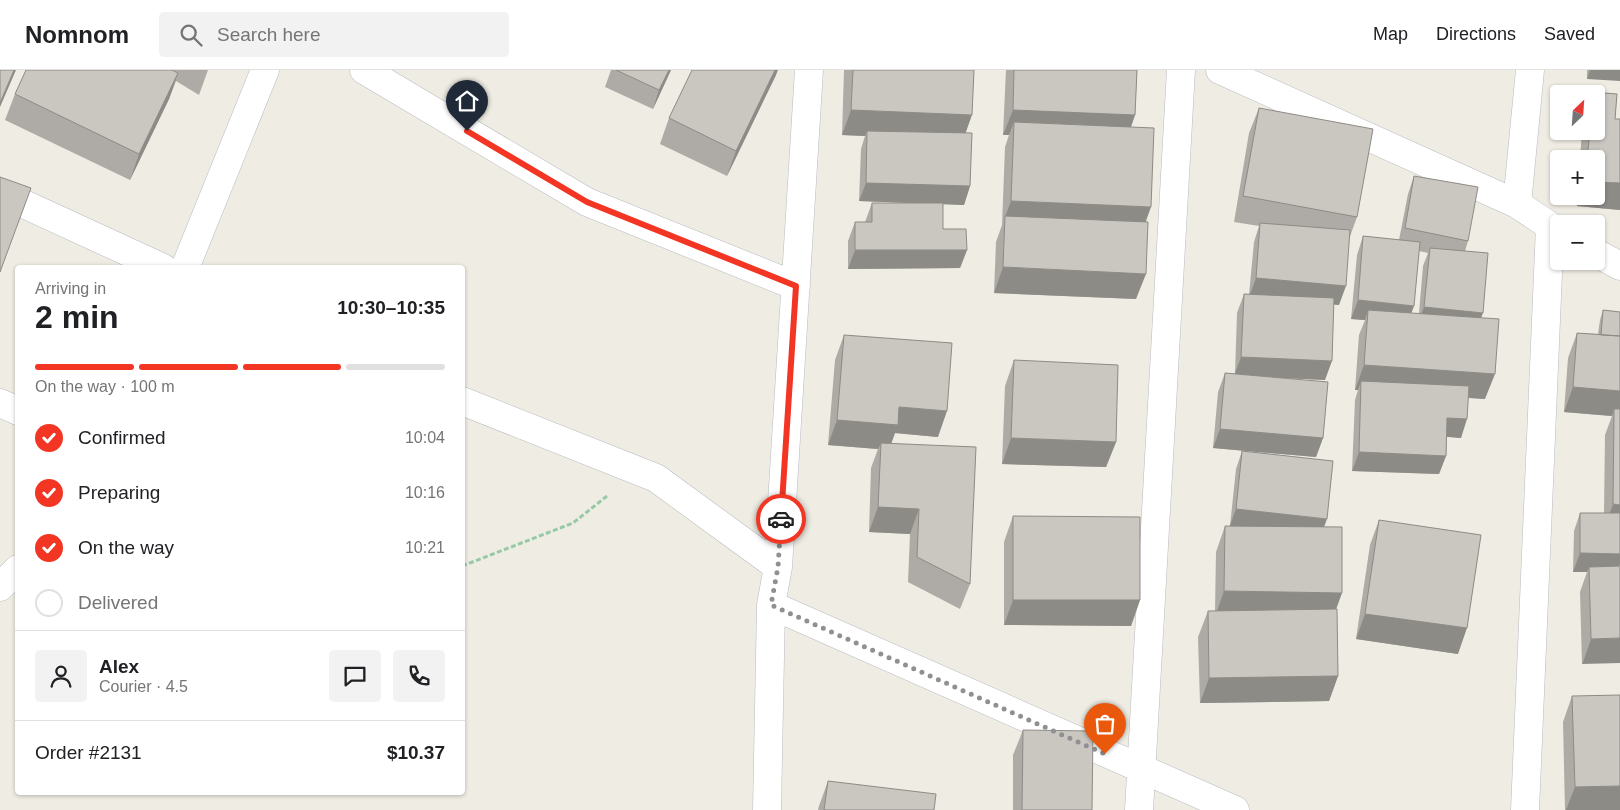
<!DOCTYPE html>
<meta charset="utf-8">
<style>
:root{--surface:#fff;--page:#f2f2f2;--text:#202124;--muted:#757577;--line:#e0e0e0;--accent:#f33624}
body{margin:0;font-family:Helvetica,sans-serif;background:var(--page);color:var(--text);height:100vh;display:flex;flex-direction:column;font-size:19px;white-space:nowrap}
*{box-sizing:border-box;margin:0}
p{font-size:16px;color:var(--muted)}
.icon{flex:none;width:28px;height:28px;fill:none;stroke:currentColor;stroke-width:2;stroke-linecap:round;stroke-linejoin:round}
.map{position:relative;flex:1;overflow:hidden}
.drawer{position:absolute;left:15px;top:195px;width:450px;height:530px;display:flex;flex-direction:column;background:var(--surface);border-radius:5px;box-shadow:0 1px 4px #0004}
.drawer>*{flex:none}
.needle{width:32px;rotate:25deg}
.tools{position:absolute;left:1550px;top:15px;display:grid;gap:10px}
.tools a{display:grid;place-items:center;width:55px;height:55px;border-radius:5px;background:var(--surface);box-shadow:0 1px 4px #0004;font-size:25px}
.pin{position:absolute;display:grid;place-items:center;width:42px;height:42px;color:#fff;margin:-51px -21px;border-radius:50% 50% 50% 0;rotate:-45deg;box-shadow:0 0 5px #0007}
.pin .icon{rotate:45deg}
.courier{position:absolute;display:grid;place-items:center;width:50px;height:50px;margin:-25px;border:4px solid #f33624;border-radius:50%;background:#fff;color:#222;box-shadow:0 1px 6px #0007}
.head em{font-style:normal;font-weight:700}
.head div{display:flex;flex-direction:column-reverse}
.head{display:flex;align-items:center;justify-content:space-between;height:85px;padding:0 20px}
h1{font-size:32px;font-weight:700;line-height:38px}
.bar{display:grid;grid-template-columns:repeat(4,1fr);gap:8px 5px;align-content:center;height:60px;padding:0 20px}
.bar i{height:6px;border-radius:4px;background:var(--line)}
.bar .current{background:var(--accent)}
.bar p{grid-column:span 4}
.line{display:flex;align-items:center;gap:12px;padding:0 20px;border-top:1px solid var(--line)}
.line div{flex:1}
.round{display:grid;place-items:center;flex:none;width:52px;height:52px;border-radius:5px;background:var(--page)}
ol{padding:0 20px;list-style:none}
li{display:flex;align-items:center;gap:15px;height:55px}
li p{margin-inline-start:auto}
li .icon{padding:5px;border-radius:50%;background:var(--accent);color:#fff;stroke-width:4}
li:last-child{color:var(--muted)}
li i{width:28px;height:28px;border:2px solid var(--line);border-radius:50%}
header{display:flex;align-items:center;gap:30px;box-sizing:border-box;height:70px;padding:0 25px;background:var(--surface);border-bottom:1px solid var(--line)}
header strong{font-size:24px}
nav{display:flex;gap:28px;margin-inline-start:auto;font-size:18px}
.search{width:350px;height:45px;background:var(--page);display:flex;align-items:center;gap:12px;box-sizing:border-box;padding:0 18px;border-radius:5px;color:var(--muted);font-size:19px}
.map>svg:first-child{display:block}
</style>
<header>
<strong>Nomnom</strong>
<div class="search"><svg class="icon" aria-label="search" viewBox="0 0 24 24"><circle cx="10" cy="10" r="6"/><path d="M15 15l6 6"/></svg>Search here</div>
<nav><a>Map</a><a>Directions</a><a>Saved</a></nav>
</header>
<div class="map">
<svg width="1620" height="740" viewBox="0 0 1620 740">
<rect width="100%" height="100%" fill="#efece3"/>
<g fill="none" stroke-linecap="round" stroke-linejoin="round">
<g stroke="#b8bbc0" stroke-width="29">
<path id="street" d="M 364,0 L 587,132 L 796,216
M 1220,0 L 1517,134 L 1559,162
M 0,123 L 163,198
M 1517,134 L 1530,0
M 1596,183 L 1620,196
M 185,198 L 265,0
M 462,331 L 656,408 L 778,497
M 0,333 L 18,341
M 0,517 L 18,499
M 771,535 L 1235,740
M 767,740 L 771,535 L 778,497 L 809,0
M 1139,740 L 1181,0
M 1525,740 L 1550,157"/>
</g>
<path stroke="#96caa6" stroke-width="3" stroke-dasharray="5 2.5" stroke-linecap="butt" d="M 462,496 L 573,453 L 607,426"/>
<use href="#street" stroke="#fff" stroke-width="28"/>
</g>
<path fill="#aeaaa5" fill-rule="evenodd" d="M 26,0 L 208,0 L 199,25 L 176,11 L 169,29 L 130,110 L 5,50 L 15,24 Z
M 611,0 L 671,0 L 653,39 L 605,17 Z
M 844,0 L 974,0 L 966,63 L 970,116 L 964,135 L 943,134 L 943,159 L 967,180 L 960,198 L 848,199 L 848,171 L 855,152 L 865,152 L 872,133 L 912,133 L 859,131 L 861,79 L 865,66 L 842,65 Z
M 1006,0 L 1137,0 L 1135,45 L 1131,57 L 1146,152 L 1136,229 L 994,223 L 996,172 L 1002,155 L 1005,77 L 1009,65 L 1003,65 Z
M 1587,0 L 1620,0 L 1587,9 Z
M 776,5 L 727,106 L 660,74 L 669,48 Z
M 1593,22 L 1617,24 L 1615,49 L 1620,49 L 1620,140 L 1577,136 L 1577,126 L 1596,126 L 1596,89 L 1580,89 L 1582,61 L 1596,61 L 1596,24 L 1592,24 Z
M 1259,38 L 1357,147 L 1349,169 L 1339,235 L 1334,234 L 1325,310 L 1268,307 L 1323,368 L 1316,387 L 1213,378 L 1218,322 L 1225,303 L 1235,304 L 1237,243 L 1244,224 L 1249,225 L 1254,172 L 1259,156 L 1234,152 L 1249,63 Z
M 1414,106 L 1468,171 L 1465,181 L 1481,248 L 1485,329 L 1468,328 L 1461,368 L 1447,367 L 1446,386 L 1439,404 L 1352,401 L 1355,330 L 1358,320 L 1355,320 L 1359,265 L 1365,250 L 1351,249 L 1357,185 L 1363,166 L 1399,170 L 1408,124 ZM 1419,181 L 1428,183 L 1423,196 L 1419,243 L 1411,243 Z
M 1603,240 L 1620,242 L 1620,494 L 1582,594 L 1580,522 L 1587,502 L 1573,502 L 1574,461 L 1580,443 L 1604,443 L 1605,365 L 1612,346 L 1564,342 L 1568,288 L 1577,263 L 1598,264 L 1600,250 Z
M 844,265 L 938,367 L 895,363 L 891,373 L 970,514 L 960,539 L 908,512 L 910,464 L 869,462 L 871,398 L 878,379 L 828,375 L 835,290 Z
M 1014,290 L 1116,372 L 1106,397 L 1002,394 L 1005,316 Z
M 1242,381 L 1324,457 L 1336,539 L 1338,606 L 1329,631 L 1200,633 L 1198,567 L 1208,541 L 1215,541 L 1216,482 L 1225,456 L 1230,456 L 1236,399 Z
M 1013,446 L 1140,530 L 1131,556 L 1004,555 L 1004,472 Z
M 1379,450 L 1458,584 L 1356,569 L 1370,475 Z
M 1572,626 L 1620,740 L 1565,740 L 1563,652 Z
M 1023,660 L 1092,740 L 1013,740 L 1013,685 Z
M 828,711 L 934,740 L 818,740 L 819,736 Z"/>
<path fill="#8d8b86" d="M 14,0 L 16,0 L 0,37 L 0,33 Z
M 669,0 L 671,0 L 653,39 L 659,20 Z
M 775,0 L 778,0 L 776,5 L 727,106 L 736,81 Z
M 1590,0 L 1620,0 L 1620,11 L 1587,9 Z
M 178,3 L 169,29 L 130,110 L 139,84 Z
M 851,40 L 972,45 L 963,70 L 867,61 L 865,66 L 842,65 Z
M 1013,40 L 1135,45 L 1126,71 L 1014,52 L 1009,65 L 1003,65 Z
M 1596,112 L 1620,113 L 1620,140 L 1577,136 L 1580,126 L 1596,126 Z
M 866,113 L 970,116 L 964,135 L 859,131 Z
M 1011,131 L 1151,137 L 1142,162 L 1005,147 Z
M 855,180 L 967,180 L 960,198 L 848,199 Z
M 1003,197 L 1146,204 L 1136,229 L 994,223 Z
M 1256,208 L 1346,216 L 1339,235 L 1249,227 Z
M 1358,230 L 1414,236 L 1407,255 L 1368,240 L 1365,250 L 1351,249 Z
M 1424,237 L 1483,243 L 1476,261 L 1417,256 Z
M 1241,287 L 1332,291 L 1325,310 L 1234,306 Z
M 1364,295 L 1495,304 L 1485,329 L 1361,320 L 1361,311 L 1358,320 L 1355,320 Z
M 1573,317 L 1620,321 L 1620,347 L 1614,339 L 1612,346 L 1564,342 Z
M 899,337 L 947,341 L 938,367 L 895,363 L 889,380 L 881,373 L 878,379 L 828,375 L 837,350 Z
M 1447,348 L 1467,349 L 1461,368 L 1440,366 Z
M 1220,359 L 1323,368 L 1316,387 L 1213,378 Z
M 1011,368 L 1116,372 L 1106,397 L 1002,394 Z
M 1359,382 L 1446,386 L 1439,404 L 1352,401 Z
M 1613,434 L 1620,435 L 1620,460 L 1604,460 Z
M 878,437 L 919,439 L 910,464 L 869,462 Z
M 1236,439 L 1327,449 L 1320,468 L 1229,458 Z
M 1580,483 L 1620,484 L 1620,494 L 1617,502 L 1589,497 L 1587,502 L 1573,502 Z
M 1224,521 L 1342,523 L 1333,548 L 1215,547 Z
M 1013,530 L 1140,530 L 1131,556 L 1004,555 Z
M 1365,544 L 1467,558 L 1458,584 L 1356,569 Z
M 1620,568 L 1620,593 L 1582,594 L 1591,569 Z
M 1338,606 L 1329,631 L 1200,633 L 1209,608 Z
M 1620,716 L 1620,740 L 1566,740 L 1575,717 Z"/>
<path fill="#cac6c0" stroke="#8d8b86" d="M 0,0 L 14,0 L 0,33 Z
M 26,0 L 172,0 L 178,3 L 139,84 L 15,24 Z
M 616,0 L 669,0 L 659,20 Z
M 692,0 L 775,0 L 736,81 L 669,48 Z
M 853,0 L 974,0 L 972,45 L 851,40 Z
M 1014,0 L 1137,0 L 1135,45 L 1013,40 Z
M 1593,22 L 1617,24 L 1615,49 L 1620,49 L 1620,113 L 1596,112 L 1596,89 L 1587,89 L 1590,61 L 1596,61 L 1596,24 L 1593,24 Z
M 1259,38 L 1373,59 L 1357,147 L 1243,126 Z
M 1014,52 L 1154,58 L 1151,137 L 1011,131 Z
M 867,61 L 972,63 L 970,116 L 866,113 Z
M 1414,106 L 1478,117 L 1468,171 L 1405,158 Z
M 0,107 L 31,118 L 0,202 Z
M 872,133 L 943,133 L 943,159 L 966,159 L 967,180 L 855,180 L 855,152 L 872,152 Z
M 1005,146 L 1148,152 L 1146,204 L 1003,197 Z
M 1260,153 L 1350,160 L 1346,216 L 1256,208 Z
M 1363,166 L 1420,172 L 1414,236 L 1358,230 Z
M 1430,178 L 1488,183 L 1483,243 L 1424,237 Z
M 1244,224 L 1334,228 L 1332,291 L 1241,287 Z
M 1368,240 L 1499,249 L 1495,304 L 1364,295 Z
M 1603,240 L 1620,242 L 1620,266 L 1601,265 Z
M 1577,263 L 1620,266 L 1620,321 L 1573,317 Z
M 844,265 L 952,273 L 947,341 L 899,337 L 898,355 L 837,350 Z
M 1014,290 L 1118,295 L 1116,372 L 1011,368 Z
M 1225,303 L 1328,312 L 1323,368 L 1220,359 Z
M 1361,311 L 1469,316 L 1467,349 L 1447,348 L 1446,386 L 1359,382 Z
M 1614,339 L 1620,339 L 1620,435 L 1613,434 Z
M 881,373 L 976,377 L 970,514 L 917,487 L 919,439 L 878,437 Z
M 1242,381 L 1333,391 L 1327,449 L 1236,439 Z
M 1580,443 L 1620,443 L 1620,484 L 1580,483 Z
M 1013,446 L 1140,447 L 1140,530 L 1013,530 Z
M 1379,450 L 1481,465 L 1467,558 L 1365,544 Z
M 1225,456 L 1342,457 L 1342,523 L 1224,521 Z
M 1620,496 L 1620,568 L 1591,569 L 1589,497 Z
M 1337,539 L 1338,606 L 1209,608 L 1208,541 Z
M 1620,625 L 1620,716 L 1575,717 L 1572,626 Z
M 1023,660 L 1093,661 L 1092,740 L 1022,740 Z
M 828,711 L 936,724 L 934,740 L 824,740 Z"/>
<g fill="none" stroke-linecap="round" stroke-linejoin="round">
<path stroke="#8f9091" stroke-width="5" stroke-dasharray="0 9" d="M 781,449 L 778,497 L 771,535 L 1105,684"/>
<path stroke="#f33624" stroke-width="6" d="M 467,61 L 587,132 L 796,216 L 781,449"/>
</g>
</svg>
<div class="tools">
<a><svg class="needle" viewBox="-14 -14 28 28"><path d="M0-13l5 13h-10z" fill="#e53935"/><path d="M0 13l5-13h-10z" fill="#757577"/></svg></a>
<a>+</a>
<a>−</a>
</div>
<div class="pin" style="left:1105px;top:684px;background:#ea580c"><svg class="icon" aria-label="bag" viewBox="0 0 24 24"><path d="M5 8h14l-1 12H6zM9 8a3 3 0 0 1 6 0"/></svg></div>
<div class="pin" style="left:467px;top:61px;background:#1f2937"><svg class="icon" aria-label="home" viewBox="0 0 24 24"><path d="M3 11l9-7 9 7M6 9v11h12V9"/></svg></div>
<div class="courier" style="left:781px;top:449px"><svg class="icon" aria-label="car" viewBox="0 0 24 24"><path d="M5 17H2v-5l4-1 3-4h7l3 4 3 1v5h-3M9 17h6M6 11h13"/><circle cx="7" cy="17" r="2"/><circle cx="17" cy="17" r="2"/></svg></div>
<section class="drawer">
<div class="head"><div><h1>2 min</h1><p>Arriving in</p></div><em>10:30–10:35</em></div>
<div class="bar"><i class="current"></i><i class="current"></i><i class="current"></i><i></i><p>On the way · 100 m</p></div>
<ol>
<li><svg class="icon" aria-label="check" viewBox="0 0 24 24"><path d="M5 12l5 5 9-10"/></svg>Confirmed<p>10:04</p></li>
<li><svg class="icon" aria-label="check" viewBox="0 0 24 24"><path d="M5 12l5 5 9-10"/></svg>Preparing<p>10:16</p></li>
<li><svg class="icon" aria-label="check" viewBox="0 0 24 24"><path d="M5 12l5 5 9-10"/></svg>On the way<p>10:21</p></li>
<li><i></i>Delivered</li>
</ol>
<div class="line" style="height:90px"><a class="round"><svg class="icon" aria-label="person" viewBox="0 0 24 24"><circle cx="12" cy="8" r="4"/><path d="M4 21q1-7 8-7t8 7"/></svg></a><div><b>Alex</b><p>Courier · 4.5</p></div><a class="round"><svg class="icon" aria-label="chat" viewBox="0 0 24 24"><path d="M4 5h16v11H9l-5 4z"/></svg></a><a class="round"><svg class="icon" aria-label="phone" viewBox="0 0 24 24"><path d="M5 4h4l2 5-3 2q2 4 5 5l2-3 5 2v4C11 20 4 13 5 4z"/></svg></a></div>
<div class="line" style="height:65px"><div>Order #2131</div><b>$10.37</b></div>
</section>
</div>
